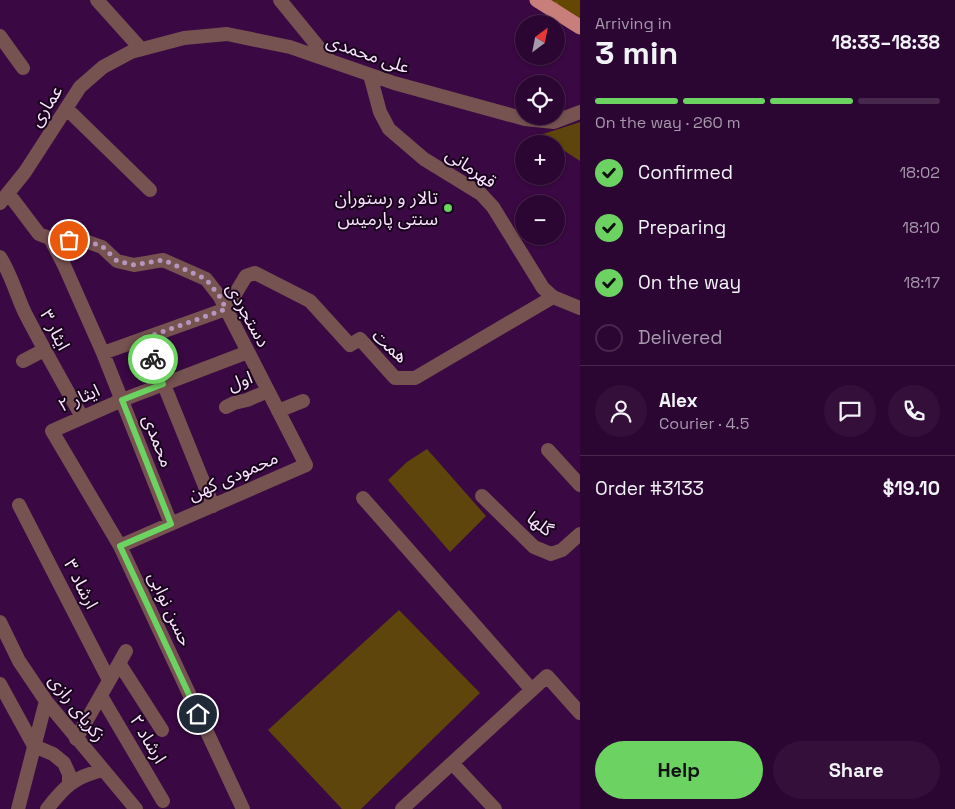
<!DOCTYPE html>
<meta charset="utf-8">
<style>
:root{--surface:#2c0632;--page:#340f3a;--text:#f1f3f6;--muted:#a699ac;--line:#48274d;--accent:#6cd362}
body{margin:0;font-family:"Space Grotesk","Noto Sans Arabic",sans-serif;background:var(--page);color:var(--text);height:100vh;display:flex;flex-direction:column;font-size:19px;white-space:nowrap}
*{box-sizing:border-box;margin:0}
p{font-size:16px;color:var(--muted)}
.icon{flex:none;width:28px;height:28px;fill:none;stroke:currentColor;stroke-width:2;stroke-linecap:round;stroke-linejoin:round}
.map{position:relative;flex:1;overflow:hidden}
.panel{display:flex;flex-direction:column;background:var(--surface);width:375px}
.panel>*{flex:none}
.needle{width:32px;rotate:32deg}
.tools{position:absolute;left:515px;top:15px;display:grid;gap:10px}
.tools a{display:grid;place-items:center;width:50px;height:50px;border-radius:50%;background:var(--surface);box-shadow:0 1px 4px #0004,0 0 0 1px var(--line);font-size:25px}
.pin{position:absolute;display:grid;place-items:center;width:42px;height:42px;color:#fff;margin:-21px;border:2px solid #fff;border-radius:50%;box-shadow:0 1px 5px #0007}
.courier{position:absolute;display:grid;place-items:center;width:50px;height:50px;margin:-25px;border:4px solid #6cd362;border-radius:50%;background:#fff;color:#222;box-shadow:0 1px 6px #0007}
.headline em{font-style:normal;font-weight:700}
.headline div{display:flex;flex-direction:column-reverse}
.headline{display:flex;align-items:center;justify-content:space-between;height:85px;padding:0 15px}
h1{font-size:32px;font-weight:700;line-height:38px}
.bar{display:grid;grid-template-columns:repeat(4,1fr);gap:8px 5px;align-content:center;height:60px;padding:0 15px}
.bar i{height:6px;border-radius:4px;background:var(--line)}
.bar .current{background:var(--accent)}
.bar p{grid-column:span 4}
.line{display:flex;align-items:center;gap:12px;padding:0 15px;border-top:1px solid var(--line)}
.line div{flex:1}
.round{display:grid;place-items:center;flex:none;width:52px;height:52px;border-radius:26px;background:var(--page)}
ol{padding:0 15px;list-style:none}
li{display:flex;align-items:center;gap:15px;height:55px}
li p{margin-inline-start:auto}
li .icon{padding:5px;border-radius:50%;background:var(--accent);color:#111;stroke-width:4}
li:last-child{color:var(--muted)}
li i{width:28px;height:28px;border:2px solid var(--line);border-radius:50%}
.cta{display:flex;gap:10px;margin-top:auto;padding:10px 15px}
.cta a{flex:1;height:58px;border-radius:30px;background:var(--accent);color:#111;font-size:20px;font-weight:700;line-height:58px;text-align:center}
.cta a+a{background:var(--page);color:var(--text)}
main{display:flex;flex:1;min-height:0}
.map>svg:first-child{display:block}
</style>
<main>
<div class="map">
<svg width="580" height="809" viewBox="0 0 580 809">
<defs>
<pattern id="forest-firs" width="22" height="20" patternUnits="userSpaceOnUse" patternTransform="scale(1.25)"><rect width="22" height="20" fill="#644702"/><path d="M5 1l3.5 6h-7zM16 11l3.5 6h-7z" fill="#7b6128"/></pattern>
</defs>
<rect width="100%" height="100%" fill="#3a0842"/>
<path fill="url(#forest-firs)" d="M 547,0 L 580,0 L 580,21 Z"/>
<path fill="#5e450c" d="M 580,122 L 580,161 L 540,135 Z
M 427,449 L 486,516 L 450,552 L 388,480 L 407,462 Z
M 399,610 L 480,693 L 361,809 L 342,809 L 268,730 Z"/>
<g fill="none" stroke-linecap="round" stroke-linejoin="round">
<path stroke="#765251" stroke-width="14" d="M 97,0 L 141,49
M 280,0 L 329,60
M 0,36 L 23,68
M 370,75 L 380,112 L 389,129 L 424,159 L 481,194 L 493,207 L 543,288 L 553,297 L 580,308
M 67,109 L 150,190
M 8,193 L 39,234 L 57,241 L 82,240 L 102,247 L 117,261 L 134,265 L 163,260 L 206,279 L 220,297 L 306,465 L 120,546
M 0,203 L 25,172 L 80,87 L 103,67 L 131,52 L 184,38 L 227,34 L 290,47 L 394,83 L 525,119 L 554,122 L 580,112
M 50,238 L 64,265 L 103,353 L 171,524
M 0,257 C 11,274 16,294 25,313 C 43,348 63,383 82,417
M 145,338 L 213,506
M 103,353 L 226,309 L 246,276 L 255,273 L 310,301 L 350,345 L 360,339 L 395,378 L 415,378 L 553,297
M 23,361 L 44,350
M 226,407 L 234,403 L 247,400 L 268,391
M 278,411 L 303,401
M 548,450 L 580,485
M 482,496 L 534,547 L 551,554 L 562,550 L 580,534
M 363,498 L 532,690
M 19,505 L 109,680
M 0,622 L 19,661 L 46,701 L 136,809
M 119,663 L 162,730
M 0,684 L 34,746 L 53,754 L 64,763 L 69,774 L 69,783
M 101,696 L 163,801
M 76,739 L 126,651
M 452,763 L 495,809
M 18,809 L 46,701
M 47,809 C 65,786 74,777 103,770
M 243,809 L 120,546 L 52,431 L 122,400 L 248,352
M 402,809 L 547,676 L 580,713"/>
<path stroke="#c87f7c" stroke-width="15" d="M 537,0 L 580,27"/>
</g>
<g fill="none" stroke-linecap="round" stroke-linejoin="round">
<path stroke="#b696bc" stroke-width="5" stroke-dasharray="0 9" d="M 69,240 L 82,240 L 102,246 L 117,261 L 134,265 L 163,260 L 177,266 L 206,279 L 220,297 L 226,309 L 145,338 L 153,359"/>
<path stroke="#6cd362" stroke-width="6" d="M 153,359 L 163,384 L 122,400 L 171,524 L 120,546 L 198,714"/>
</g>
<circle fill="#6cd362" stroke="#17041b" stroke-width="2" cx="448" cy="208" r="5"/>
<g text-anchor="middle" stroke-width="4" stroke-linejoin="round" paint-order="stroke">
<g font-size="18" fill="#f9e2fd" stroke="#17041b">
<text transform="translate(368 54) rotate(19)" y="6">علی محمدی</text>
<text transform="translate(46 106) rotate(-57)" y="6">عماری</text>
<text transform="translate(471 168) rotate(34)" y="6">قهرمانی</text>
<text transform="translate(248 315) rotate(61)" y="6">دستجردی</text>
<text transform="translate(55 330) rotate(63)" y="6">ایثار ۳</text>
<text transform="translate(390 346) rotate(42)" y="6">همت</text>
<text transform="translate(240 381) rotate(-20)" y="6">اول</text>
<text transform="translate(79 398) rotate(-24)" y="6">ایثار ۲</text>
<text transform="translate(158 441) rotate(69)" y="6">محمدی</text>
<text transform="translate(233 476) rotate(-24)" y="6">محمودی کهن</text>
<text transform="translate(540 524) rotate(38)" y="6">گلها</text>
<text transform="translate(81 584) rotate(63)" y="6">ارشاد ۳</text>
<text transform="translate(170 609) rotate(65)" y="6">حسن نوابی</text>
<text transform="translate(77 708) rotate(52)" y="6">زکریای رازی</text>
<text transform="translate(148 739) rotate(59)" y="6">ارشاد ۲</text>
</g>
<g font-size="18" fill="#f9e2fd" stroke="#17041b" text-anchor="end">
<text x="438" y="204">تالار و رستوران<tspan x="438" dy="21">سنتی پارمیس</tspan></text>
</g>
</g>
</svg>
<div class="tools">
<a><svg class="needle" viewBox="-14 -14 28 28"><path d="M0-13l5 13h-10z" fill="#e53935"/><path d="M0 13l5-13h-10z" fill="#a699ac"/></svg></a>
<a><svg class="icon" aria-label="locate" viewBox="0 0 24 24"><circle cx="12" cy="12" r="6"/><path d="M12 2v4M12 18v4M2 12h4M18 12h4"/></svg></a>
<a>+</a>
<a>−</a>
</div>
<div class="pin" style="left:69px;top:240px;background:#ea580c"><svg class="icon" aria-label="bag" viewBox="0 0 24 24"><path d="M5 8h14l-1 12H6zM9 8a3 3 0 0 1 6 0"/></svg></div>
<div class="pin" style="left:198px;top:714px;background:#1f2937"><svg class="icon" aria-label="home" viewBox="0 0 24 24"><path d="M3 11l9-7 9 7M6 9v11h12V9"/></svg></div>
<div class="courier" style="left:153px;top:359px"><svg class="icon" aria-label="bike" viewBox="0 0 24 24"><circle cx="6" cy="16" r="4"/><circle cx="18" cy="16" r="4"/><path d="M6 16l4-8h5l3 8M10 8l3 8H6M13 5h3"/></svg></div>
</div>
<section class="panel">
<div class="headline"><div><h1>3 min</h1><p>Arriving in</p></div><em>18:33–18:38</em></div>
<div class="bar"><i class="current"></i><i class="current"></i><i class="current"></i><i></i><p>On the way · 260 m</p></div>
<ol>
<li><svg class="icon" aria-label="check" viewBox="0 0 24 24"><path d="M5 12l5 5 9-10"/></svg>Confirmed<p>18:02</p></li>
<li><svg class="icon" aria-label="check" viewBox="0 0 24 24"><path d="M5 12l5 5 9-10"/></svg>Preparing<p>18:10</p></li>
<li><svg class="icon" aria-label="check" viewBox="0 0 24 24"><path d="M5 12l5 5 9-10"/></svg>On the way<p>18:17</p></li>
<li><i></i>Delivered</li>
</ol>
<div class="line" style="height:90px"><a class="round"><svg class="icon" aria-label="person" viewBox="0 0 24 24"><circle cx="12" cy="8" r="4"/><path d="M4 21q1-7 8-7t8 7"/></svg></a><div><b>Alex</b><p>Courier · 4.5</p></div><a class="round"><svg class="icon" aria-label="chat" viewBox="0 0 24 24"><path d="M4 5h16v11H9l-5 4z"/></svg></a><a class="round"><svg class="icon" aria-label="phone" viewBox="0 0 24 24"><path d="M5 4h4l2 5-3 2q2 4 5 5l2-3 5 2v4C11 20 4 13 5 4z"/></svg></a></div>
<div class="line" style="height:65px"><div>Order #3133</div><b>$19.10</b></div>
<div class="cta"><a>Help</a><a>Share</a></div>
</section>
</main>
